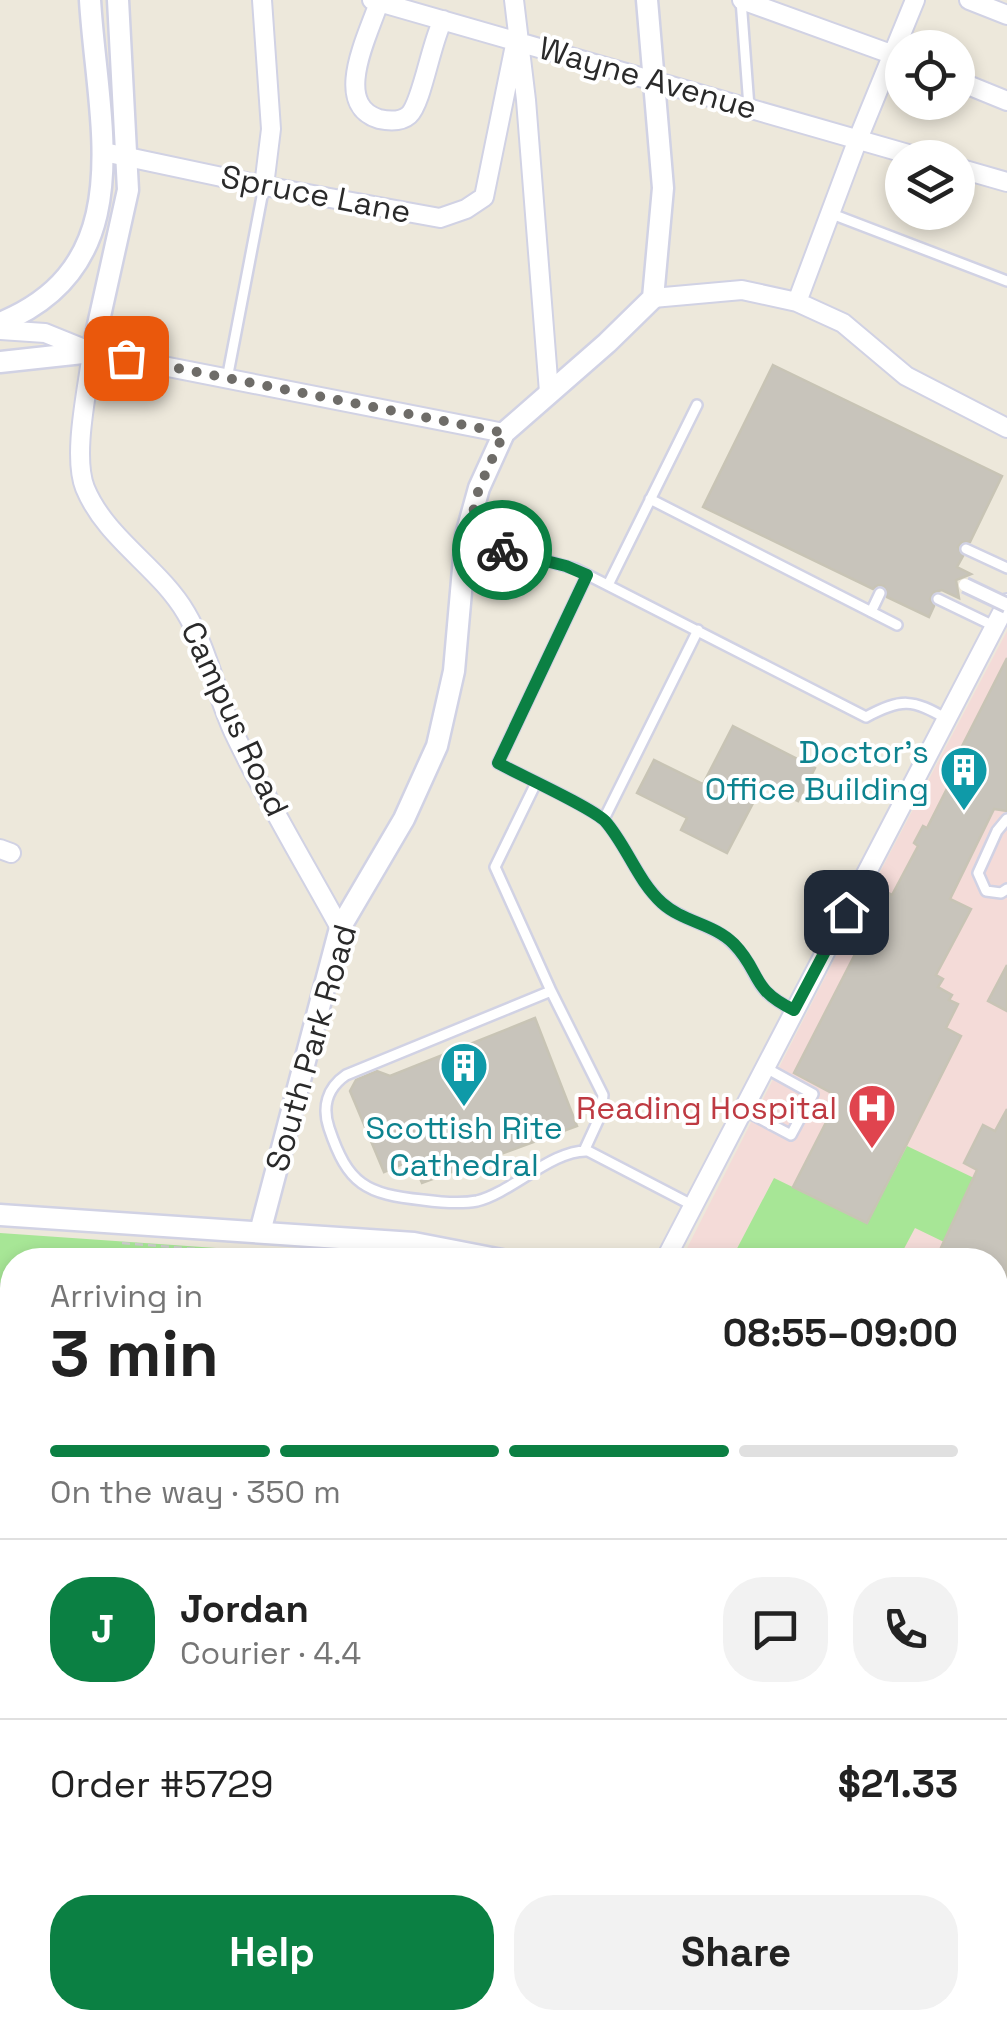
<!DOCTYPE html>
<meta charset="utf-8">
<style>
:root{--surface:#fff;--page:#f2f2f2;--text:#222;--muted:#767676;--line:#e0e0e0;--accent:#0b8043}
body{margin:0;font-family:"Space Grotesk",sans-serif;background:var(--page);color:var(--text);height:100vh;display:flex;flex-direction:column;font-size:38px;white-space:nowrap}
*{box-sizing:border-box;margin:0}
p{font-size:32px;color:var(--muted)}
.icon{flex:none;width:55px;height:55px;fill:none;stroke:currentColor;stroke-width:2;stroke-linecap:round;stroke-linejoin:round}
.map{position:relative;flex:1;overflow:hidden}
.panel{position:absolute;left:0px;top:1248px;width:1008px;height:782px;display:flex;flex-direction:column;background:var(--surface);border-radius:40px 40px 0 0;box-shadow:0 5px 15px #0003}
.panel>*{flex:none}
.controls{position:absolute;left:885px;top:30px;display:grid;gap:20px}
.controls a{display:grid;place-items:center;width:90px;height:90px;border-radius:50%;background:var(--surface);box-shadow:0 5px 15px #0003;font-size:50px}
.pin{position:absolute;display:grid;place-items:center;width:85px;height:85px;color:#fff;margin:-42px;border-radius:20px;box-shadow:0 5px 15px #0006}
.courier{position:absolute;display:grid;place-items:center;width:100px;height:100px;margin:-50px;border:8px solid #0b8043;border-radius:50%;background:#fff;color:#222;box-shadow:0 2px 12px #0007}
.overview em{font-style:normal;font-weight:700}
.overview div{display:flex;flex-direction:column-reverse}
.overview{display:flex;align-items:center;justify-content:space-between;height:170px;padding:0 50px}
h1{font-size:65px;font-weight:700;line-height:75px}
.bar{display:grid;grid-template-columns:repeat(4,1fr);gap:15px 10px;align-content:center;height:120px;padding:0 50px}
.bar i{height:12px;border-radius:8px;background:var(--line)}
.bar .active{background:var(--accent)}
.bar p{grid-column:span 4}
.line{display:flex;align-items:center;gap:25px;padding:0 50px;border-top:2px solid var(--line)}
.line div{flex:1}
.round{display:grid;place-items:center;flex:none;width:105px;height:105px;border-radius:40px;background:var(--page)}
.button{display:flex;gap:20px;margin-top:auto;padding:20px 50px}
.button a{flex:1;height:115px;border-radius:40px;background:var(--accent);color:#fff;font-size:40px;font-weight:700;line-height:115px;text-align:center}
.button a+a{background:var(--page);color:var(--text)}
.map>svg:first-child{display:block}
</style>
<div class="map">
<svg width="1007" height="2028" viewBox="0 0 1007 2028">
<rect width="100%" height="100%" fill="#ede8db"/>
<path fill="#f4dbd8" d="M 1007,631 L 1007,1617 L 995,1606 L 995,1260 L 681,1260 L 841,946 Z"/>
<path fill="#a7e696" d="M 907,1146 L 974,1178 L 944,1242 L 915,1228 L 898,1260 L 731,1260 L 774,1178 L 867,1223 Z
M 0,1233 L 390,1260 L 12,1260 L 12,1536 L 0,1538 Z
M 1007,1368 L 1007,1426 L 999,1444 L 995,1441 L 995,1392 Z
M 995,1666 L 1007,1676 L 1007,1812 L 995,1818 Z
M 1007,1853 L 1007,2028 L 786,2028 L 780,2018 L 995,2018 L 995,1859 Z"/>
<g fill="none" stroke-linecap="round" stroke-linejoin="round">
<path stroke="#6abdf3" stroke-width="5" d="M 0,1426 L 12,1425
M 995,1905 L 1007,1945"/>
</g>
<path fill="#c8c4bb" stroke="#c8c4b5" stroke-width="2.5" d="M 773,365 L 1002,476 L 970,542 L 962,542 L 958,547 L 963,556 L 957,567 L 971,574 L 956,580 L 959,598 L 942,590 L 934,592 L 930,599 L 934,606 L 929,617 L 887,597 L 884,586 L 878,585 L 873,589 L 703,507 Z
M 1007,658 L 1007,811 L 994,809 L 950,899 L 971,909 L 936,975 L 943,979 L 938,987 L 952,995 L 949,1000 L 958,1004 L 946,1028 L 961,1036 L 867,1223 L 793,1187 L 839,1097 L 794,1073 L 887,892 L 892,895 L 918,846 L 914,843 L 923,826 L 927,828 L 962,759 L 957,756 Z
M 733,726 L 815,768 L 798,801 L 763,784 L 727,853 L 681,830 L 687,818 L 637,793 L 654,760 L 703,784 Z
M 1007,965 L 1007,1011 L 988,1001 Z
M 535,1018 L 577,1126 L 422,1183 L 412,1160 L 384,1172 L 350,1091 L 356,1080 L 377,1071 L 390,1076 Z
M 1007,1109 L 1007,1283 L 995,1277 L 995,1260 L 961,1260 L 940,1250 L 977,1170 L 964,1163 L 983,1125 L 995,1131 Z"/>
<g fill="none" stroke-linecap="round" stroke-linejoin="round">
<g stroke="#d1d2e4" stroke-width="14">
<path id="service" d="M 741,0 L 749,107
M 832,214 L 1007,281
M 227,379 L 264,186
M 650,499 L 897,625
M 466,545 L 510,551 L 576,569 L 866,717 C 902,698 912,699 947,719
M 966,549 L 1007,568
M 587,575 L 498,763 C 520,775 591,807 605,821 C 627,846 637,880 662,903 C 683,922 715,924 734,945 C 762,973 748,988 794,1010
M 608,585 L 697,405
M 938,599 L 994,626
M 871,612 L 880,593
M 536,783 L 495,867 L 551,991 L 346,1075 C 327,1088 322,1107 329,1128 C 348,1185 366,1194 423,1200 C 438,1202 461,1204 477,1201 C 511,1193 553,1149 588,1151 L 692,1205
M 604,819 L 698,630
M 1007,819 L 997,831 L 978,873 L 986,891 L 1001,893 L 1007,889
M 551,991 L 603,1095 L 601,1114 L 584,1151
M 742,1109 L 791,1135 L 813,1094 L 764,1067
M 997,1465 L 1007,1471
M 995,1525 L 1007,1531
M 129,2028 L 130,2018"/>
</g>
<g stroke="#d1d2e4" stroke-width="22">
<path id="minor" d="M 262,0 L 271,129 L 264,186
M 372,0 L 922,158
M 514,0 L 526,100 L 549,392
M 742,0 L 902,58
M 969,0 L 1007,15
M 379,2 C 369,34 331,104 379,119 C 388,121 401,122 409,115 C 422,103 431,42 443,20
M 958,81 L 1007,101
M 104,152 L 264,186 L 440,218 L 466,209 L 484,197 L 516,40
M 958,168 L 1007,182
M 653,298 L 742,290 L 797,302 L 843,323 L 906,376 L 1007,428
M 797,302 L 858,139 L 915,0
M 0,330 L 45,333 L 92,352 L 504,433
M 92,352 C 88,388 72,455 85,488 C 106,539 159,567 186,613 C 208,650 216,694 234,733 C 266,800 305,864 340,928
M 0,849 L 11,853
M 665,1260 L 1007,603
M 0,1942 L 12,1944
M 214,2018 L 233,2028"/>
</g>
<g stroke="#d1d2e4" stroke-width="25">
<path id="tertiary" d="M 0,323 C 143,265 97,121 90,0
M 0,362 L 92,352 L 128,190 L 118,0
M 0,1215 L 414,1243 L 502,1260
M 260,1232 L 340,928 L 404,819 L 437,746 L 454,671 L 466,535 L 479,488 L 504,433 L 607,343 L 653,298 L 663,188 L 647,0
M 0,1557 L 12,1555
M 995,1635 L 1007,1645
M 768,2018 L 774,2028"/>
</g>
<g stroke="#d1d2e4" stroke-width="28">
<path id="secondary" d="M 995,1843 L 1007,1837
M 649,2028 L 668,2018"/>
</g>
<path stroke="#ccc" stroke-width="2.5" stroke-dasharray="8 5" stroke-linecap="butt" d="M 122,1243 L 234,1252 L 234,1248
M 0,1284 L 12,1289
M 0,1404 L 12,1406
M 0,1460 L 12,1456
M 995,1782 L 1007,1774
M 995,1952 L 996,1951
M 991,2018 L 996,2028"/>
<use href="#service" stroke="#fff" stroke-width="9"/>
<use href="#minor" stroke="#fff" stroke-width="18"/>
<use href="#tertiary" stroke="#fff" stroke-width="20"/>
<use href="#secondary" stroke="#fff" stroke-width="22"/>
<g stroke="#d1d2e4" stroke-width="18" stroke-linecap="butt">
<path id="pedestrian-bridge" d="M 965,585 L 1007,605"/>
</g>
<use href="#pedestrian-bridge" stroke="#fff" stroke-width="12"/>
</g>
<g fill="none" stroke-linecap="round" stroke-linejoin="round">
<path stroke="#6e6c68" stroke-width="10" stroke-dasharray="0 18" d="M 126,358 L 504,433 L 479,488 L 465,545 L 502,550"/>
<path stroke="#0b8043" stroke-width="12" d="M 502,550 L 566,566 L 587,575 L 498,763 C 520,775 591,807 605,821 C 627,846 637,880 662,903 C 683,922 715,924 734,944 C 762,973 749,988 794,1010 L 846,912"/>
</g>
<defs>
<g id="building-pin" transform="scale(2.5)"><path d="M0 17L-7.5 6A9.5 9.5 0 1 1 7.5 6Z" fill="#0f9aa8" stroke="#fff"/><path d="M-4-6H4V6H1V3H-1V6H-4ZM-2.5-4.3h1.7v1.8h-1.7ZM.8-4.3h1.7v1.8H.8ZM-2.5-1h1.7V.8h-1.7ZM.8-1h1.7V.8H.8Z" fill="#fff"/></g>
<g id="hospital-pin" transform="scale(2.5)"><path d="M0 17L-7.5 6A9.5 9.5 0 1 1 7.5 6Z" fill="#e0444e" stroke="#fff"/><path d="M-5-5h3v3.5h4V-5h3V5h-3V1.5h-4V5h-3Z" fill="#fff"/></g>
</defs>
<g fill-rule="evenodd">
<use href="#building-pin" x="964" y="770"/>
<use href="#building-pin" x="464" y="1066"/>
<use href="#hospital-pin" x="872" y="1108"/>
</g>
<g text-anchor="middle" stroke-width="8" stroke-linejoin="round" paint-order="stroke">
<g font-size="32" fill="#2a2a2a" stroke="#fff">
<text transform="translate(648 78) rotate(16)" y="11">Wayne Avenue</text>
<text transform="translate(316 194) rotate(11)" y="11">Spruce Lane</text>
<text transform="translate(235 719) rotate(65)" y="11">Campus Road</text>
<text transform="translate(311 1048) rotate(-74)" y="11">South Park Road</text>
</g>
<g font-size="32" fill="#0d838f" stroke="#fff" text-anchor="end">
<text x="929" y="763">Doctor's<tspan x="929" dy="37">Office Building</tspan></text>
<text x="464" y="1139" text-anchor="middle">Scottish Rite<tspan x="464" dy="37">Cathedral</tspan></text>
</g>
<g font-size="32" fill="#be3a42" stroke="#fff" text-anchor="end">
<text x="837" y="1119">Reading Hospital</text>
</g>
</g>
</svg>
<div class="controls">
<a><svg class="icon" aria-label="locate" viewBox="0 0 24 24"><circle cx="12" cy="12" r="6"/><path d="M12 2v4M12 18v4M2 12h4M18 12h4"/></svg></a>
<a><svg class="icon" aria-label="layers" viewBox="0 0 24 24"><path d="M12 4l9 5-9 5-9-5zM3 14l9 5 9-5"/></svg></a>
</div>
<div class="pin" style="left:126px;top:358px;background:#ea580c"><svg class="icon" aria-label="bag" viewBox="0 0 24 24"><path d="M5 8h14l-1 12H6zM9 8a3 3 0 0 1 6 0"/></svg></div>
<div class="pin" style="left:846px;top:912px;background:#1f2937"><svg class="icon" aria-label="home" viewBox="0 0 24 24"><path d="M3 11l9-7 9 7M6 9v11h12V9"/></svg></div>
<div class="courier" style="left:502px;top:550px"><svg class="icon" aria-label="bike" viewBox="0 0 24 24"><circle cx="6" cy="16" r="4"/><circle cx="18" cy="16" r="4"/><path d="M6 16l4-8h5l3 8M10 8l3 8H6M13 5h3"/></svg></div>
<section class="panel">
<div class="overview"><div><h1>3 min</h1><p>Arriving in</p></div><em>08:55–09:00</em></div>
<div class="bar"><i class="active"></i><i class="active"></i><i class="active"></i><i></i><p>On the way · 350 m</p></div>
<div class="line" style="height:180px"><b class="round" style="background:var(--accent);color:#fff">J</b><div><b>Jordan</b><p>Courier · 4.4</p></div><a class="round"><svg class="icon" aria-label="chat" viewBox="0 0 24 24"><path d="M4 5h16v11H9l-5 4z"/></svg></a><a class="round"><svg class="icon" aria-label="phone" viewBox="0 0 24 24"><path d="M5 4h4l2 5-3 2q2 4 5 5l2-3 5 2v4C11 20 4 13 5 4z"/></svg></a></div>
<div class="line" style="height:130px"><div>Order #5729</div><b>$21.33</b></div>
<div class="button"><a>Help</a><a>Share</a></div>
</section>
</div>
